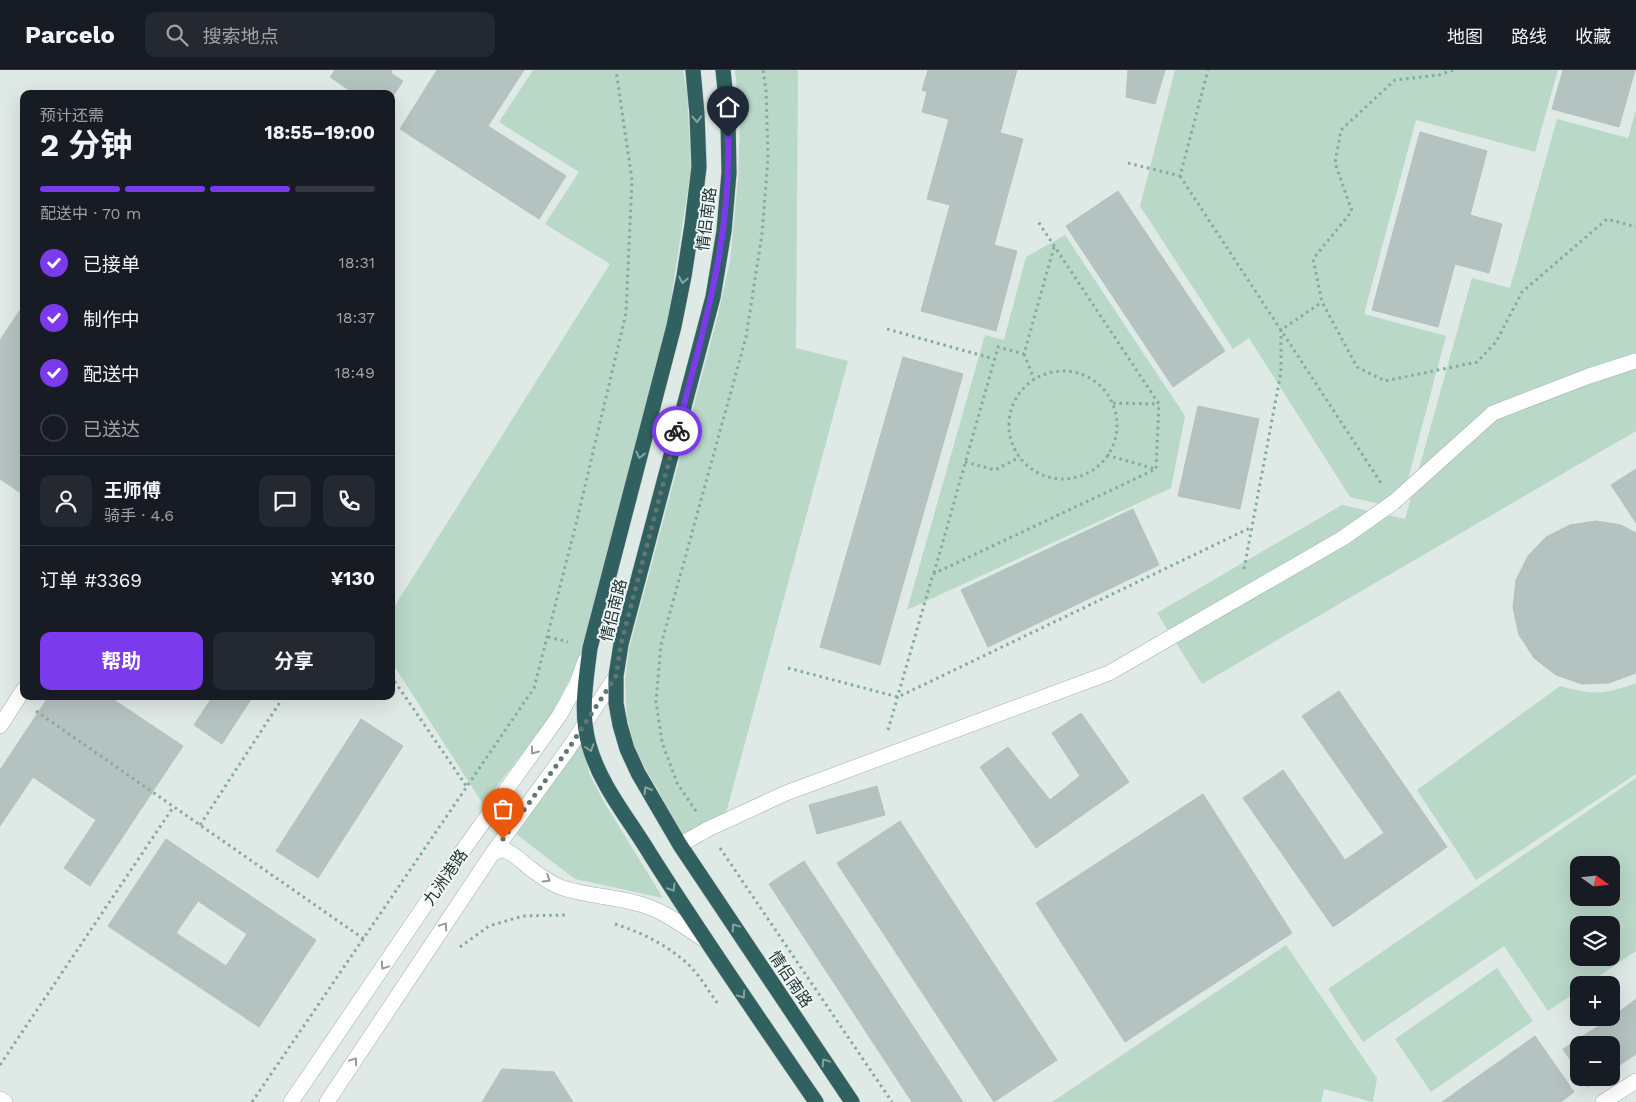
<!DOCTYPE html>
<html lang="zh">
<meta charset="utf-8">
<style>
:root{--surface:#171b24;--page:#242831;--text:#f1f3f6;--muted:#9ea1a6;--line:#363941;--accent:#7c3aed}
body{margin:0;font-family:"Work Sans","Noto Sans SC",sans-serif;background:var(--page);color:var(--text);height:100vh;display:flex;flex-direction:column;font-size:19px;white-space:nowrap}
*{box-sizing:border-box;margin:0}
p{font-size:16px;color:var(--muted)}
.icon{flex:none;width:28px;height:28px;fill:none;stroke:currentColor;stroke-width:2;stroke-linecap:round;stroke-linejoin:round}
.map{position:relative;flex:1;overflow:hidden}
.panel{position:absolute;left:20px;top:20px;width:375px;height:610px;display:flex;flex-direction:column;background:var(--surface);border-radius:10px;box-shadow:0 5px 20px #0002}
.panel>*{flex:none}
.needle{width:32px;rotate:105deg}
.controls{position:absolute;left:1570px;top:786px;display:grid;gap:10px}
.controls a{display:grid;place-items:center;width:50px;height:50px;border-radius:10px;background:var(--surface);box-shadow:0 5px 20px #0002;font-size:25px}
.pin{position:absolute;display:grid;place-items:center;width:42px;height:42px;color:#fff;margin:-51px -21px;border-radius:50% 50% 50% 0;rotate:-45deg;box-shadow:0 0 5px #0007}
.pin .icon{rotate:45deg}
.courier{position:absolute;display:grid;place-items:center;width:50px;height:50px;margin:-25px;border:4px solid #7c3aed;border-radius:50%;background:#fff;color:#222;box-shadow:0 1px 6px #0007}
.summary em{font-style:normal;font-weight:700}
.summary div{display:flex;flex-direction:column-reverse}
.summary{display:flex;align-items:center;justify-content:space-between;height:85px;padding:0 20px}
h1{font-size:32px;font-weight:700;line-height:38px}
.bar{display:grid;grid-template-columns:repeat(4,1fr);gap:8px 5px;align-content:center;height:60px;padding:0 20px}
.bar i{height:6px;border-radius:4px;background:var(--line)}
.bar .active{background:var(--accent)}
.bar p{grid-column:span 4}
.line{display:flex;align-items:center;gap:12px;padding:0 20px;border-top:1px solid var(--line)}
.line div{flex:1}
.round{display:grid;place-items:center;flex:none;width:52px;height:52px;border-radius:10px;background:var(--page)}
ol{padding:0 20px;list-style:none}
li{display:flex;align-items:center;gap:15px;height:55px}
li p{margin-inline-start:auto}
li .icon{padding:5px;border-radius:50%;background:var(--accent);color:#fff;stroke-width:4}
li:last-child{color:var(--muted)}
li i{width:28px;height:28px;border:2px solid var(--line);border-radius:50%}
.action{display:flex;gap:10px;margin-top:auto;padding:10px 20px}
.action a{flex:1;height:58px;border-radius:10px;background:var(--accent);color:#fff;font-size:20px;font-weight:700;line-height:58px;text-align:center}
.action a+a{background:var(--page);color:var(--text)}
header{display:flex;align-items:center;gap:30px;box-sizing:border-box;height:70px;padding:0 25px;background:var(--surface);border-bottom:1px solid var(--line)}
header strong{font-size:24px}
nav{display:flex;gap:28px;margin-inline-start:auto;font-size:18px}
.search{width:350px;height:45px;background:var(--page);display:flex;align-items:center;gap:12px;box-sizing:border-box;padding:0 18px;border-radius:10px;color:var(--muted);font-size:19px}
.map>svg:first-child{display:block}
</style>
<header>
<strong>Parcelo</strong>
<div class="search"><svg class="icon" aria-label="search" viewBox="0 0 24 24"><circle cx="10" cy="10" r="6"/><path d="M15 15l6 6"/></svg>搜索地点</div>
<nav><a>地图</a><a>路线</a><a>收藏</a></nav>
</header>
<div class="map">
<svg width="1636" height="1032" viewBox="0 0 1636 1032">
<rect width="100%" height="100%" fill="#dfe9e6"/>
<path fill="#b9d8c8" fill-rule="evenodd" d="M 533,0 L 683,0 L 687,22 L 691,99 L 667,255 L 584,580 L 551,646 L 483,734 L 391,591 L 391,542 L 610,194 L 545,154 L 579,102 L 499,52 Z
M 735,0 L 798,0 L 796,278 L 848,291 L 726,743 L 683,764 L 636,682 L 627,648 L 625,612 L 629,579 L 718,245 L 730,191 L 738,109 L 740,49 Z
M 1175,0 L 1558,0 L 1535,82 L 1416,50 L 1364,244 L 1446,266 L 1400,439 L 1350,427 L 1249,268 L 1233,279 L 1140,136 Z
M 1636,40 L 1636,361 L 1202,614 L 1157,543 L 1342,435 L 1405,449 L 1472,208 L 1510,218 L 1557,49 L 1628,68 Z
M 1065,165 L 1185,346 L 1171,418 L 907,540 L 985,265 L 1004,270 L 1026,187 Z
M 1636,613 L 1636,704 L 1476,810 L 1417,720 L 1560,616 C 1593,625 1604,625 1636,613 Z
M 582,672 L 589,703 L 604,732 L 663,828 L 575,809 L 516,764 Z
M 1636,708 L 1636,881 L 1586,915 L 1579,915 L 1579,920 L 1548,941 L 1504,876 L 1363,972 L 1328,919 ZM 1579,795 L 1611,795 L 1611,828 L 1579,828 ZM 1579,855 L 1611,855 L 1611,888 L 1579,888 Z
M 1286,875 L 1377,1008 L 1373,1032 L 1324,1019 L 1321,1032 L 1052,1032 Z
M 1497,898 L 1533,951 L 1431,1022 L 1395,969 Z"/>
<path fill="#b5c3c0" stroke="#b2c2be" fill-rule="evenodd" d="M 335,0 L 392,0 L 391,3 L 403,11 L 391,29 L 391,24 L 355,24 L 330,7 Z
M 437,0 L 524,0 L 488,56 L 566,106 L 539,149 L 400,59 Z
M 928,0 L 1017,0 L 1000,63 L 922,42 L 927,22 L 922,20 Z
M 1128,0 L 1165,0 L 1155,34 L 1126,27 Z
M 1563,0 L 1635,0 L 1619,57 L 1552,39 Z
M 949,49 L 1023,69 L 994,175 L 1017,181 L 996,261 L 921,241 L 950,135 L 927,129 Z
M 1420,62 L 1487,81 L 1470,145 L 1502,154 L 1489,203 L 1455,194 L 1438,257 L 1372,240 Z
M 1118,121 L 1225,281 L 1173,317 L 1066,156 Z
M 24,234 L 24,425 L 0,409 L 0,270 Z
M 903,287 L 963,304 L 880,595 L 820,577 Z
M 1198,336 L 1259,349 L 1240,439 L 1178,426 Z
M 1636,399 L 1636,453 L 1611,415 Z
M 1133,439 L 1159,495 L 988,577 L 961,520 Z
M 1596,451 L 1621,455 L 1636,463 L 1636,603 L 1609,613 L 1582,614 L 1556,605 L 1534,588 L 1519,565 L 1513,538 L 1516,510 L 1528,486 L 1546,467 L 1570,455 Z
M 1339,621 L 1447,777 L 1333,857 L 1243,728 L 1283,700 L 1345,790 L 1384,763 L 1302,646 Z
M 49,626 L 108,626 L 183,676 L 90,816 L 64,798 L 96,750 L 33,707 L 0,756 L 0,700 Z
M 213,626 L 253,626 L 222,674 L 194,655 Z
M 1081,643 L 1129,712 L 1036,778 L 980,697 L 1008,677 L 1050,730 L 1080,706 L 1052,663 Z
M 361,649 L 403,676 L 318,808 L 276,781 Z
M 877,716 L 885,745 L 817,764 L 809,735 Z
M 1203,724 L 1292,863 L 1125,972 L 1036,833 Z
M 900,751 L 1057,990 L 994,1032 L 837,793 Z
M 166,769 L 316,870 L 259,957 L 108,856 ZM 198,831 L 247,864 L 226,896 L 176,863 Z
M 804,791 L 963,1032 L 912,1032 L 769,814 Z
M 1636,929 L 1636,984 L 1611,1001 L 1611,975 L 1579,975 L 1579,1003 L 1563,979 L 1611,948 Z
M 1535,966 L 1574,1022 L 1561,1032 L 1442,1032 Z
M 502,999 L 554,1002 L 573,1032 L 482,1032 Z
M 1582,1008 L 1602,1008 L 1588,1017 Z"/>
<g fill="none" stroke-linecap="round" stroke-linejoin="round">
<g stroke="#a3b0ae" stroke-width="16">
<path id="minor" d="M 0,656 L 24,619
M 680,775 L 708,759 L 786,723 L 1109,603 L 1343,468 L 1394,432 L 1493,343 L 1589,306 L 1636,291
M 492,784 L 503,779 C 517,785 520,791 531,799 C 539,805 550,813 560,817 C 588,827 618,826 646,836 C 667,843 686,858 705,870
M 0,1029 L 5,1032
M 291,1032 L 451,797 L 559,646 L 576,616 L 585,591
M 327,1032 L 492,784 L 569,678 L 616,606
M 1603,1032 L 1636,1011"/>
</g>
<g stroke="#bdc3c3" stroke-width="16">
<path id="highway" d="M 693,0 L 697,44 L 699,97 L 692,155 L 684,206 L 674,256 L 590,578 C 586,610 580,643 589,675 C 600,715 629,749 650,784 C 703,868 760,950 816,1032
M 723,0 L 728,49 L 729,103 L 724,161 L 713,227 L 621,574 L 616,606 L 616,633 L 620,655 L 627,679 L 638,703 L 680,775 L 852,1032"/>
</g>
<path stroke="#82aaa5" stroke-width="3" stroke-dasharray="2.5 4" stroke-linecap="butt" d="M 1453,0 L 1439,5 L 1395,10 L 1341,60 L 1335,93 L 1352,141 L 1313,189 L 1322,232 L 1357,297 L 1385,311 L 1477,292 L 1496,272 L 1522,222 L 1607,149 L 1636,157
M 1128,93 L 1180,106 L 1208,0
M 1180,106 L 1381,413
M 887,259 L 994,289
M 1024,284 L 1034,309
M1009 355a54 54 0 1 1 108 0a54 54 0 1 1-108 0Z
M 1113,333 L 1159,334
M 1107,385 L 1155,399
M 965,392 L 995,400 L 1020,387
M 1244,499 L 1281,302 L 1281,260 L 1322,232
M 934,503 L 998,277 L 1024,284 L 1054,177
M 548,567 L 568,572
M 788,598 L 898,627 L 1252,457
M 391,606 L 467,717
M 36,641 L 364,869
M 888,660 L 933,504 L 1156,399 L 1159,334 L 1037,150
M 696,741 L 677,713 L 662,672 L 656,631 L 661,575 L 746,267 L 762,164 L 768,88 L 766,20 L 763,0
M 200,755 L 284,626
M 720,778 L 892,1032
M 615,854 C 643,863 669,876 690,896 C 701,907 709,922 718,934
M 460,877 L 489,856 L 523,846 L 565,845
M 0,995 L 174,736
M 252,1032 L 534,618 L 576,454 L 626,243 L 632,110 L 616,0"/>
<use href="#minor" stroke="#fff" stroke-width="15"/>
<use href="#highway" stroke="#306160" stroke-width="15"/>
</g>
<defs><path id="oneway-chevron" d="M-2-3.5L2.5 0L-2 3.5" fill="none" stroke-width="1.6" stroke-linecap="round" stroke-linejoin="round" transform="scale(1.25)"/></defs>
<g stroke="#86a4a3">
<use href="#oneway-chevron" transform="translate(697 49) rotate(87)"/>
<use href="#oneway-chevron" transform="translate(683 210) rotate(101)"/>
<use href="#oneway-chevron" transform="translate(640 385) rotate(104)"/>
<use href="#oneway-chevron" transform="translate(590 678) rotate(72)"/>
<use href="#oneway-chevron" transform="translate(647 720) rotate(-120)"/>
<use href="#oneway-chevron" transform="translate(672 818) rotate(58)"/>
<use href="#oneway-chevron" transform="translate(735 857) rotate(-124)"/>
<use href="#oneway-chevron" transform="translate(742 925) rotate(56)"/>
<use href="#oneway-chevron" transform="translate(825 992) rotate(-124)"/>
</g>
<g stroke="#909b9a">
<use href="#oneway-chevron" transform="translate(534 681) rotate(126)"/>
<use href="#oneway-chevron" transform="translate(547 809) rotate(32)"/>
<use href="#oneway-chevron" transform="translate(444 856) rotate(-56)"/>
<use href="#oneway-chevron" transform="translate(384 896) rotate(124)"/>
<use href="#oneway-chevron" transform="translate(354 991) rotate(-56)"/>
</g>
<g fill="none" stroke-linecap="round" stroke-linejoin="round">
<path stroke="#647574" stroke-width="5" stroke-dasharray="0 9" d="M 503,769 L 569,678 L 616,606 L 621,574 L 677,361"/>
<path stroke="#7c3aed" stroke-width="6" d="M 677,361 C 703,262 731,171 728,67"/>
</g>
<g text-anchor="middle" stroke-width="4" stroke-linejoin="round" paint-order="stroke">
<g font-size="16" fill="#223736" stroke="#eff6f4">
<text transform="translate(706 149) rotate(-83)" y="6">情侣南路</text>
<text transform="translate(613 540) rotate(-76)" y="6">情侣南路</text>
<text transform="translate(445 807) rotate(-55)" y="6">九洲港路</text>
<text transform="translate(791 909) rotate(56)" y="6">情侣南路</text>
</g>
</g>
</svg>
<div class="controls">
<a><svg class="needle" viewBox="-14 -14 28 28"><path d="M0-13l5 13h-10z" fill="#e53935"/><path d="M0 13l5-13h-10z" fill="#9ea1a6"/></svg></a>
<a><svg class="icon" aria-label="layers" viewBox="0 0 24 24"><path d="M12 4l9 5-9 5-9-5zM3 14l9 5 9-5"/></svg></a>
<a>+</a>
<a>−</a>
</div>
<div class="pin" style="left:503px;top:769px;background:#ea580c"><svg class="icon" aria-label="bag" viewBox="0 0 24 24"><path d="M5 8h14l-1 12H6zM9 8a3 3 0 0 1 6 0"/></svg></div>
<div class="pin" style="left:728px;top:67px;background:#1f2937"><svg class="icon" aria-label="home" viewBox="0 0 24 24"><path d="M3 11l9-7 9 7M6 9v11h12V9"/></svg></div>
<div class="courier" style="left:677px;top:361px"><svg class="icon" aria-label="bike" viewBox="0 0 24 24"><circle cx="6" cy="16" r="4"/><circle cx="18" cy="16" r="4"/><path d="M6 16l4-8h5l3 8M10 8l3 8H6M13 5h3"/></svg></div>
<section class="panel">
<div class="summary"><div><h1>2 分钟</h1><p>预计还需</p></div><em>18:55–19:00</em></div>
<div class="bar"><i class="active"></i><i class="active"></i><i class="active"></i><i></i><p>配送中 · 70 m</p></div>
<ol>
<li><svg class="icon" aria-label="check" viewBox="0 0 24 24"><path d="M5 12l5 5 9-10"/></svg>已接单<p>18:31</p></li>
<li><svg class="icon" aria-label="check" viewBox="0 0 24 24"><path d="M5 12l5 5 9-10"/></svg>制作中<p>18:37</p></li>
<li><svg class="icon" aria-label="check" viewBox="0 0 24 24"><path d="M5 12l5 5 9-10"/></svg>配送中<p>18:49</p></li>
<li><i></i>已送达</li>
</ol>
<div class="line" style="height:90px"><a class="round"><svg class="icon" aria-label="person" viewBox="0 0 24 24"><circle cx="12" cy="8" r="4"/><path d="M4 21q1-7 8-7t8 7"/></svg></a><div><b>王师傅</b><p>骑手 · 4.6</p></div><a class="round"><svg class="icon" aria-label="chat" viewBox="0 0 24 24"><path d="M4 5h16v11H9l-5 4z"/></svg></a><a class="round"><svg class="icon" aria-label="phone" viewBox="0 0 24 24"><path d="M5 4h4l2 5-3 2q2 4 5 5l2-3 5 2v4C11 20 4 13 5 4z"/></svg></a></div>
<div class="line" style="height:65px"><div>订单 #3369</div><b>¥130</b></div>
<div class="action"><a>帮助</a><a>分享</a></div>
</section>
</div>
